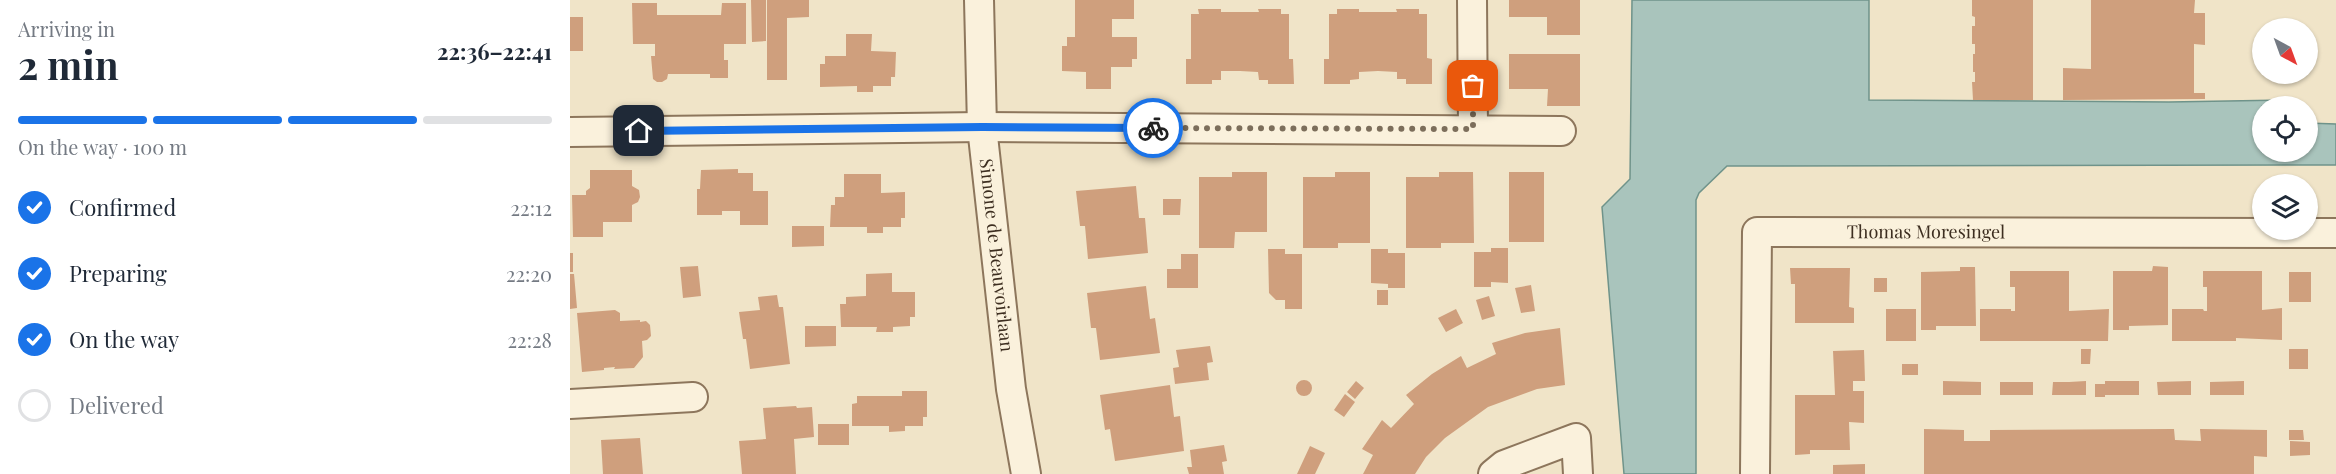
<!DOCTYPE html>
<meta charset="utf-8">
<style>
:root{--surface:#fff;--page:#f2f2f3;--text:#1f2937;--muted:#747a83;--line:#e0e1e3;--accent:#1a73e8}
body{margin:0;font-family:"Playfair Display",serif;background:var(--page);color:var(--text);height:100vh;display:flex;flex-direction:column;font-size:22px;white-space:nowrap}
*{box-sizing:border-box;margin:0}
p{font-size:20px;color:var(--muted)}
.icon{flex:none;width:33px;height:33px;fill:none;stroke:currentColor;stroke-width:2;stroke-linecap:round;stroke-linejoin:round}
.map{position:relative;flex:1;overflow:hidden}
.sheet{display:flex;flex-direction:column;background:var(--surface);width:570px}
.sheet>*{flex:none}
.needle{width:39px;rotate:139deg}
.fabs{position:absolute;left:1682px;top:18px;display:grid;gap:12px}
.fabs a{display:grid;place-items:center;width:66px;height:66px;border-radius:50%;background:var(--surface);box-shadow:0 2px 4px #0004;font-size:30px}
.pin{position:absolute;display:grid;place-items:center;width:51px;height:51px;color:#fff;margin:-26px;border-radius:12px;box-shadow:0 3px 9px #0006}
.courier{position:absolute;display:grid;place-items:center;width:60px;height:60px;margin:-30px;border:4px solid #1a73e8;border-radius:50%;background:#fff;color:#222;box-shadow:0 2px 8px #0007}
.summary em{font-style:normal;font-weight:700}
.summary div{display:flex;flex-direction:column-reverse}
.summary{display:flex;align-items:center;justify-content:space-between;height:102px;padding:0 18px}
h1{font-size:39px;font-weight:700;line-height:45px}
.bar{display:grid;grid-template-columns:repeat(4,1fr);gap:9px 6px;align-content:center;height:72px;padding:0 18px}
.bar i{height:8px;border-radius:4px;background:var(--line)}
.bar .on{background:var(--accent)}
.bar p{grid-column:span 4}
ol{padding:0 18px;list-style:none}
li{display:flex;align-items:center;gap:18px;height:66px}
li p{margin-inline-start:auto}
li .icon{padding:6px;border-radius:50%;background:var(--accent);color:#fff;stroke-width:4}
li:last-child{color:var(--muted)}
li i{width:33px;height:33px;border:3px solid var(--line);border-radius:50%}
main{display:flex;flex:1;min-height:0}
.map>svg:first-child{display:block}
</style>
<main>
<section class="sheet">
<div class="summary"><div><h1>2 min</h1><p>Arriving in</p></div><em>22:36–22:41</em></div>
<div class="bar"><i class="on"></i><i class="on"></i><i class="on"></i><i></i><p>On the way · 100 m</p></div>
<ol>
<li><svg class="icon" aria-label="check" viewBox="0 0 24 24"><path d="M5 12l5 5 9-10"/></svg>Confirmed<p>22:12</p></li>
<li><svg class="icon" aria-label="check" viewBox="0 0 24 24"><path d="M5 12l5 5 9-10"/></svg>Preparing<p>22:20</p></li>
<li><svg class="icon" aria-label="check" viewBox="0 0 24 24"><path d="M5 12l5 5 9-10"/></svg>On the way<p>22:28</p></li>
<li><i></i>Delivered</li>
</ol>
</section>
<div class="map">
<svg width="1766" height="474" viewBox="0 0 1766 474">
<rect width="100%" height="100%" fill="#f0e4c8"/>
<path fill="#a9c4bc" stroke="#6f938a" stroke-width="1.5" d="M 1062,0 L 1299,0 L 1299,100 L 1599,102 L 1716,100 L 1718,106 L 1692,106 L 1692,152 L 1737,152 L 1737,123 L 1766,124 L 1766,165 L 1157,166 L 1129,193 L 1126,200 L 1126,474 L 1054,474 L 1032,207 L 1060,179 Z"/>
<path fill="#cf9f7d" d="M 181,0 L 196,0 L 196,41 L 182,42 Z
M 197,0 L 239,0 L 239,17 L 217,18 L 217,80 L 197,80 Z
M 505,0 L 564,0 L 564,19 L 542,19 L 542,37 L 567,37 L 567,59 L 562,59 L 562,67 L 541,67 L 541,89 L 516,89 L 516,72 L 492,71 L 492,46 L 497,46 L 497,37 L 505,37 Z
M 939,0 L 1010,0 L 1010,35 L 977,35 L 977,17 L 939,17 Z
M 1402,0 L 1463,0 L 1463,100 L 1403,100 L 1402,82 L 1405,82 L 1405,72 L 1403,72 L 1403,54 L 1405,54 L 1405,44 L 1402,44 L 1402,26 L 1405,26 L 1405,17 L 1402,16 Z
M 1521,0 L 1625,0 L 1624,13 L 1635,13 L 1635,45 L 1624,44 L 1624,93 L 1635,93 L 1635,99 L 1493,100 L 1493,68 L 1521,69 Z
M 62,3 L 87,3 L 87,15 L 151,15 L 152,3 L 176,3 L 176,44 L 154,44 L 154,60 L 158,60 L 158,78 L 140,78 L 140,74 L 98,74 L 97,79 L 92,82 L 87,82 L 83,79 L 81,56 L 85,56 L 85,44 L 63,44 Z
M 628,9 L 651,9 L 651,12 L 689,12 L 688,9 L 711,9 L 711,14 L 719,14 L 719,59 L 723,59 L 724,84 L 698,84 L 698,80 L 689,80 L 688,72 L 670,71 L 651,71 L 651,80 L 642,80 L 642,84 L 616,84 L 616,59 L 621,59 L 621,14 L 629,14 Z
M 767,9 L 789,9 L 789,12 L 827,12 L 826,9 L 849,9 L 849,14 L 857,14 L 857,58 L 862,59 L 862,84 L 836,84 L 836,79 L 827,79 L 827,72 L 808,71 L 789,72 L 789,79 L 780,80 L 780,84 L 754,84 L 754,59 L 759,59 L 759,14 L 767,14 Z
M 0,17 L 13,17 L 13,51 L 0,51 Z
M 276,34 L 302,34 L 301,51 L 326,52 L 325,77 L 321,77 L 321,86 L 303,86 L 303,92 L 287,92 L 287,86 L 250,87 L 250,64 L 255,64 L 255,56 L 276,56 Z
M 939,54 L 1010,54 L 1010,106 L 977,106 L 978,89 L 939,89 Z
M 168,169 L 168,173 L 183,173 L 183,191 L 198,191 L 198,225 L 170,225 L 170,211 L 152,211 L 152,215 L 127,215 L 127,189 L 130,189 L 131,170 Z
M 20,170 L 62,170 L 62,186 L 69,190 L 70,197 L 68,202 L 62,205 L 62,222 L 33,222 L 33,237 L 3,237 L 2,195 L 16,195 L 16,191 L 20,188 Z
M 662,172 L 697,172 L 697,232 L 665,232 L 664,248 L 629,248 L 629,177 L 662,177 Z
M 765,172 L 800,172 L 800,243 L 768,243 L 768,248 L 733,248 L 733,177 L 765,177 Z
M 869,172 L 903,172 L 904,243 L 871,243 L 871,248 L 836,248 L 836,177 L 869,177 Z
M 939,172 L 974,172 L 974,242 L 939,242 Z
M 274,174 L 311,174 L 311,193 L 335,192 L 335,218 L 331,218 L 331,227 L 313,227 L 313,233 L 297,233 L 297,227 L 260,227 L 261,205 L 265,205 L 265,197 L 274,197 Z
M 566,186 L 569,218 L 575,218 L 578,253 L 518,259 L 515,226 L 510,226 L 506,191 Z
M 593,199 L 611,199 L 610,215 L 593,215 Z
M 222,226 L 254,226 L 254,246 L 222,247 Z
M 921,248 L 938,248 L 938,283 L 921,282 L 921,287 L 904,287 L 904,252 L 921,252 Z
M 698,249 L 715,249 L 715,254 L 732,254 L 732,309 L 715,309 L 715,300 L 706,300 L 699,293 Z
M 801,249 L 818,249 L 818,253 L 835,253 L 835,288 L 818,288 L 818,284 L 801,283 Z
M 0,253 L 3,253 L 3,272 L 0,272 Z
M 611,254 L 628,254 L 628,288 L 597,288 L 597,269 L 611,269 Z
M 128,266 L 131,296 L 113,298 L 110,267 Z
M 1583,266 L 1598,267 L 1598,325 L 1559,326 L 1559,330 L 1543,330 L 1543,271 L 1582,271 Z
M 1390,267 L 1405,267 L 1406,326 L 1366,326 L 1366,330 L 1351,330 L 1351,272 L 1390,271 Z
M 1220,268 L 1280,268 L 1279,307 L 1284,308 L 1284,323 L 1225,323 L 1225,284 L 1221,284 Z
M 1440,271 L 1499,271 L 1499,311 L 1539,309 L 1538,341 L 1410,341 L 1410,309 L 1441,309 L 1441,311 L 1445,311 L 1445,287 L 1440,287 Z
M 1633,271 L 1692,271 L 1692,310 L 1712,308 L 1712,340 L 1666,338 L 1666,341 L 1602,341 L 1602,309 L 1633,309 L 1634,311 L 1637,311 L 1637,287 L 1633,287 Z
M 1719,272 L 1741,272 L 1741,302 L 1719,302 Z
M 322,273 L 322,292 L 345,292 L 345,317 L 340,317 L 340,326 L 323,327 L 323,332 L 306,332 L 307,327 L 271,327 L 270,304 L 276,304 L 276,297 L 296,296 L 296,274 Z
M 0,274 L 4,274 L 7,308 L 0,309 Z
M 1304,278 L 1317,278 L 1317,292 L 1304,292 Z
M 961,285 L 965,311 L 951,313 L 945,288 Z
M 576,286 L 580,319 L 585,318 L 590,353 L 530,360 L 526,328 L 521,328 L 517,293 Z
M 807,290 L 818,290 L 818,305 L 807,305 Z
M 207,295 L 209,307 L 213,307 L 220,364 L 180,369 L 176,339 L 173,339 L 169,312 L 190,310 L 188,297 Z
M 919,296 L 925,316 L 912,320 L 906,300 Z
M 886,309 L 893,323 L 876,332 L 868,318 Z
M 1316,309 L 1346,309 L 1346,341 L 1316,341 Z
M 45,310 L 50,313 L 50,321 L 70,320 L 70,322 L 76,321 L 80,325 L 81,336 L 77,340 L 72,341 L 73,357 L 64,368 L 44,369 L 45,367 L 34,368 L 34,370 L 12,372 L 7,313 Z
M 235,326 L 266,326 L 266,346 L 235,347 Z
M 990,328 L 995,385 L 967,389 L 918,407 L 875,438 L 856,457 L 845,474 L 793,474 L 803,455 L 792,449 L 812,420 L 821,428 L 844,404 L 836,395 L 862,374 L 891,356 L 897,368 L 926,354 L 922,343 L 955,333 Z
M 640,346 L 643,362 L 637,363 L 639,380 L 605,384 L 603,368 L 609,367 L 606,350 Z
M 1511,349 L 1521,349 L 1520,364 L 1511,364 Z
M 1719,349 L 1738,349 L 1738,369 L 1719,369 Z
M 1294,350 L 1295,381 L 1283,381 L 1283,391 L 1294,391 L 1294,423 L 1279,422 L 1280,450 L 1240,450 L 1240,454 L 1225,455 L 1225,395 L 1265,395 L 1263,351 Z
M 1332,364 L 1348,364 L 1348,375 L 1332,375 Z
M726 388a8 8 0 1 1 16 0a8 8 0 1 1-16 0Z
M 786,381 L 794,388 L 785,399 L 777,392 Z
M 1373,381 L 1411,382 L 1411,395 L 1373,395 Z
M 1535,381 L 1569,381 L 1569,395 L 1535,395 L 1535,397 L 1525,397 L 1525,384 L 1535,384 Z
M 1621,381 L 1621,395 L 1588,395 L 1587,382 Z
M 1674,381 L 1674,395 L 1640,395 L 1640,382 Z
M 1430,382 L 1463,382 L 1463,395 L 1430,395 Z
M 1499,382 L 1516,381 L 1516,395 L 1482,395 L 1483,382 Z
M 600,385 L 604,417 L 610,416 L 614,451 L 545,461 L 540,429 L 535,430 L 530,395 Z
M 332,391 L 357,391 L 357,417 L 353,417 L 353,426 L 335,426 L 335,431 L 319,432 L 319,426 L 282,426 L 282,404 L 287,403 L 287,396 L 332,396 Z
M 775,394 L 785,402 L 774,417 L 764,410 Z
M 226,406 L 227,408 L 242,407 L 244,437 L 224,439 L 226,474 L 172,474 L 169,441 L 196,439 L 193,408 Z
M 248,424 L 279,424 L 279,445 L 248,445 Z
M 1354,429 L 1394,430 L 1394,441 L 1420,441 L 1420,430 L 1604,429 L 1605,440 L 1631,441 L 1630,429 L 1697,430 L 1697,457 L 1684,456 L 1684,474 L 1354,474 Z
M 1719,430 L 1733,430 L 1734,440 L 1719,440 Z
M 70,438 L 73,474 L 33,474 L 31,440 Z
M 1720,441 L 1740,442 L 1740,455 L 1720,456 Z
M 654,445 L 657,461 L 652,462 L 654,474 L 619,474 L 617,467 L 622,467 L 620,450 Z
M 740,446 L 755,453 L 745,474 L 727,474 Z
M 1295,464 L 1295,474 L 1263,474 L 1263,465 Z"/>
<g fill="none" stroke-linecap="round" stroke-linejoin="round">
<g stroke="#8d765c" stroke-width="32">
<g id="street">
<path id="s1" d="M 409,0 L 412,127 L 441,389 L 456,474"/>
<path d="M 902,0 L 903,129"/>
<path d="M 0,132 L 412,127 L 991,131"/>
<path d="M 0,404 L 123,397"/>
<path d="M 923,474 L 934,465 L 1006,438 L 1008,474"/>
<path id="s2" d="M 1185,474 L 1187,232 L 1766,233"/>
</g>
</g>
<use href="#street" stroke="#faf1dc" stroke-width="28"/>
</g>
<g fill="none" stroke-linecap="round" stroke-linejoin="round">
<path stroke="#7c6e5b" stroke-width="6" stroke-dasharray="0 10.8" d="M 583,128 L 903,129 L 903,86"/>
<path stroke="#1a73e8" stroke-width="8" d="M 69,131 L 412,127 L 583,128"/>
</g>
<g text-anchor="middle" stroke-width="4.5" stroke-linejoin="round" paint-order="stroke">
<g font-size="18" fill="#3d2e20" stroke="#f7eed8">
<text dy="6" stroke="none"><textPath href="#s2" startOffset="411">Thomas Moresingel</textPath></text>
<text dy="6" stroke="none"><textPath href="#s1" startOffset="256">Simone de Beauvoirlaan</textPath></text>
</g>
</g>
</svg>
<div class="fabs">
<a><svg class="needle" viewBox="-14 -14 28 28"><path d="M0-13l5 13h-10z" fill="#e53935"/><path d="M0 13l5-13h-10z" fill="#747a83"/></svg></a>
<a><svg class="icon" aria-label="locate" viewBox="0 0 24 24"><circle cx="12" cy="12" r="6"/><path d="M12 2v4M12 18v4M2 12h4M18 12h4"/></svg></a>
<a><svg class="icon" aria-label="layers" viewBox="0 0 24 24"><path d="M12 4l9 5-9 5-9-5zM3 14l9 5 9-5"/></svg></a>
</div>
<div class="pin" style="left:903px;top:86px;background:#ea580c"><svg class="icon" aria-label="bag" viewBox="0 0 24 24"><path d="M5 8h14l-1 12H6zM9 8a3 3 0 0 1 6 0"/></svg></div>
<div class="pin" style="left:69px;top:131px;background:#1f2937"><svg class="icon" aria-label="home" viewBox="0 0 24 24"><path d="M3 11l9-7 9 7M6 9v11h12V9"/></svg></div>
<div class="courier" style="left:583px;top:128px"><svg class="icon" aria-label="bike" viewBox="0 0 24 24"><circle cx="6" cy="16" r="4"/><circle cx="18" cy="16" r="4"/><path d="M6 16l4-8h5l3 8M10 8l3 8H6M13 5h3"/></svg></div>
</div>
</main>
